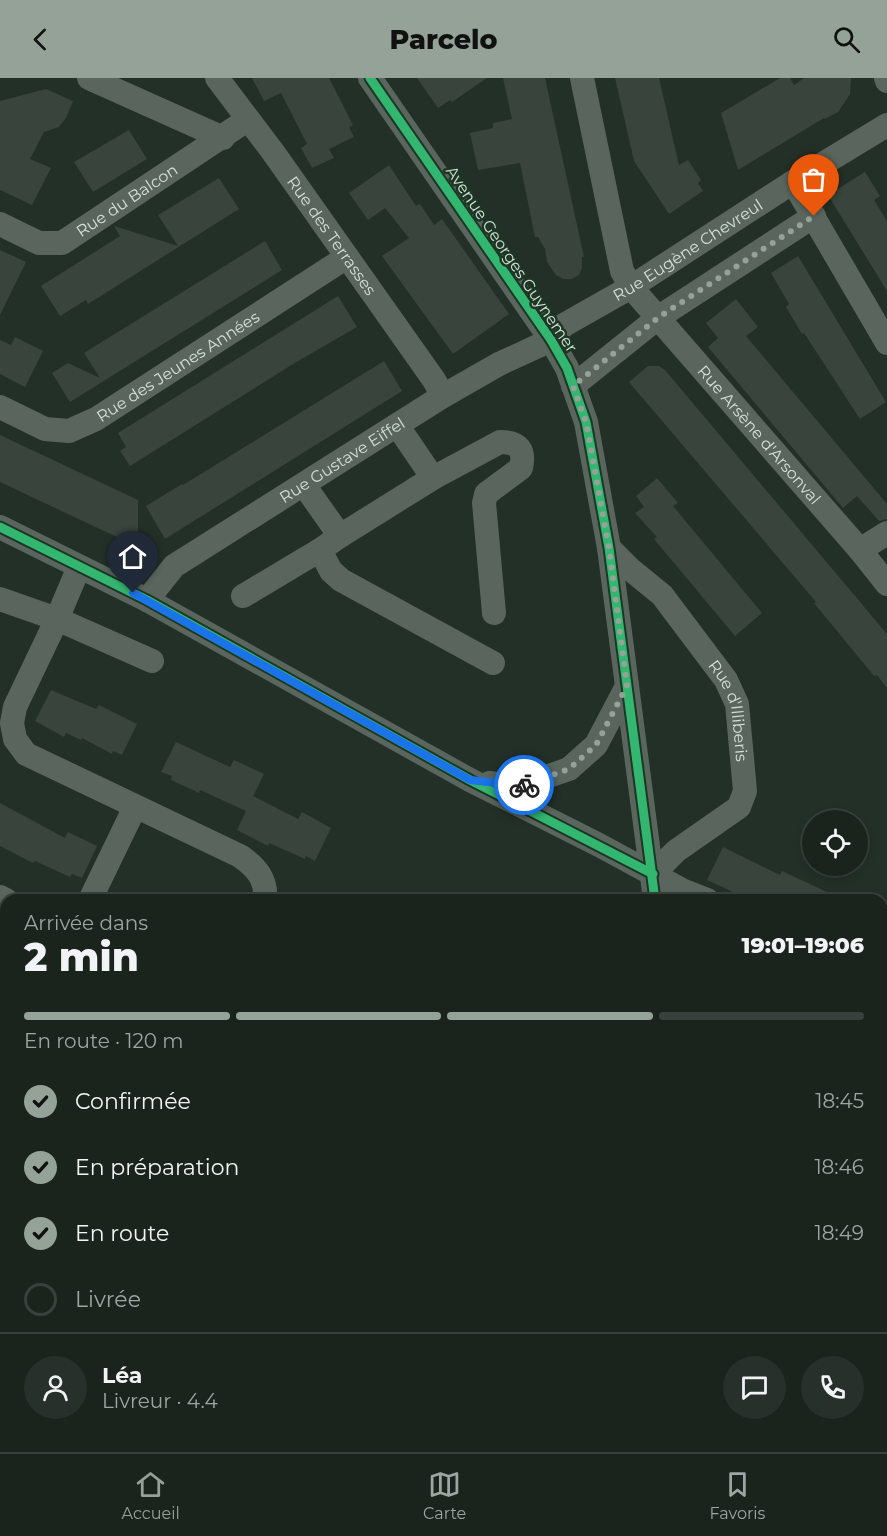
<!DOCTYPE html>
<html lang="fr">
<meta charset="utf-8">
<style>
:root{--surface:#1a241d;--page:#27302a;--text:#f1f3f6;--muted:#9fa4a4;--line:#38413b;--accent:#94a298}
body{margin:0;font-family:Montserrat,sans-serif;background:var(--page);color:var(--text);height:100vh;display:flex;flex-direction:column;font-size:22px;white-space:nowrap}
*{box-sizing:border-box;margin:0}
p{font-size:20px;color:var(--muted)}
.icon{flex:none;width:33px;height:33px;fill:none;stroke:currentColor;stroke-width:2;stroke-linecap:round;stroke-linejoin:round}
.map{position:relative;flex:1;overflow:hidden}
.panel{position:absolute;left:0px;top:816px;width:888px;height:558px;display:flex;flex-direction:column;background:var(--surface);border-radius:18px 18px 0 0;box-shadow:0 3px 9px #0003,0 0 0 2px var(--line)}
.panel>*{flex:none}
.tools{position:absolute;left:802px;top:732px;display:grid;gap:12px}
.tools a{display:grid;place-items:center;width:66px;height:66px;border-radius:50%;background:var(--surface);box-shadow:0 3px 9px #0003,0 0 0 2px var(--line);font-size:30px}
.pin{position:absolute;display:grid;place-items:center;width:51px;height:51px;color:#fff;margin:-62px -26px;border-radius:50% 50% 50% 0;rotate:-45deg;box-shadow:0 0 6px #0007}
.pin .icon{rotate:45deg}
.courier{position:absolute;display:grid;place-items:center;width:60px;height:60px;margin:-30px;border:4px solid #1a73e8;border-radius:50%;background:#fff;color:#222;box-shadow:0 2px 8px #0007}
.summary em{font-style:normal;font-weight:800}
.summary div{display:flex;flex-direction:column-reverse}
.summary{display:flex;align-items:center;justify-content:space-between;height:102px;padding:0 24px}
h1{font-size:39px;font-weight:800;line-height:45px}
.bar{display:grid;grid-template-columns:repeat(4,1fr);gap:9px 6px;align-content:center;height:72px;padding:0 24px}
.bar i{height:8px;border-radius:4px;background:var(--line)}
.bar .current{background:var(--accent)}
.bar p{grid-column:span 4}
.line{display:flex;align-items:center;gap:15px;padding:0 24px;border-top:2px solid var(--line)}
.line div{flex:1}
.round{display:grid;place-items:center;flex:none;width:63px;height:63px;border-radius:32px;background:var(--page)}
ol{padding:0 24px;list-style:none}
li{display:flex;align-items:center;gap:18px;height:66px}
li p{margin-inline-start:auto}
li .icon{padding:6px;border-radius:50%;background:var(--accent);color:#111;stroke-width:4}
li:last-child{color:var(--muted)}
li i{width:33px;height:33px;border:3px solid var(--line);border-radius:50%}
header{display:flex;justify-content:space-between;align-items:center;height:78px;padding:0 24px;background:var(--accent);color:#111;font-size:27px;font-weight:800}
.tabs{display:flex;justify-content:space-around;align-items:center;height:84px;border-top:2px solid var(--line);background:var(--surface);font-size:16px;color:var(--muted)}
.tabs a{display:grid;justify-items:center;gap:3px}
.tabs .current{color:var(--accent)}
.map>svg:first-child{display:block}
</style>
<header><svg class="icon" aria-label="back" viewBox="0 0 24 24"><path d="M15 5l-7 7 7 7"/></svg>Parcelo<svg class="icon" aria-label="search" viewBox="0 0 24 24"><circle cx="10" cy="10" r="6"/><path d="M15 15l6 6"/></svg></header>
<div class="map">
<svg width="887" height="1374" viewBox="0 0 887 1374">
<rect width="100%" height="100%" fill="#233027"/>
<path fill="#054523" d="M 0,905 L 6,907 L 6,1155 L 0,1159 Z
M 0,1289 L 6,1292 L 6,1368 L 199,1368 L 216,1374 L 0,1374 Z"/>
<path fill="#38443c" d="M 252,0 L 329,0 L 353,47 L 349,49 L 354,59 L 329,71 L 334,80 L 312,90 L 301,70 L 307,66 L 281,15 L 264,23 Z
M 417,0 L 487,0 L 452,24 L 450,22 L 438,30 Z
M 503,0 L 545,0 L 584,179 L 582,179 L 582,190 L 579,197 L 572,201 L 563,201 L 556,197 L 547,184 L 545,171 L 538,159 L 535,159 L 520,85 L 478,92 L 470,55 L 493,50 L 493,45 L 512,41 Z
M 615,0 L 659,0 L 679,87 L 688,82 L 701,102 L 698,105 L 703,113 L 669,136 L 634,83 Z
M 780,0 L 790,0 L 794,7 L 804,0 L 851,0 L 850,16 L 838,34 L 825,41 L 824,40 L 738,92 L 721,35 Z
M 46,11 L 73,23 L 66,40 L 59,49 L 44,54 L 30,81 L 51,90 L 32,127 L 0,112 L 0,23 Z
M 129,52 L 147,81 L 93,114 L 74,84 Z
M 389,87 L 416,128 L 420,126 L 434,147 L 442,141 L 509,236 L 453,276 L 382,178 L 409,160 L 385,130 L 368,142 L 349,115 Z
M 865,94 L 880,118 L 874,122 L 887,143 L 887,213 L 828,117 Z
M 219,100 L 239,131 L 88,226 L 86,222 L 60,238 L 41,208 L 120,158 L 114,148 L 178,168 L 158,137 Z
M 265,163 L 282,192 L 70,324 L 52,295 L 68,285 L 100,300 L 84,275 Z
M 0,172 L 26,184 L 0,237 Z
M 798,178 L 886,324 L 860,341 L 804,255 L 802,256 L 786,229 L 789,226 L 771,195 Z
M 338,218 L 357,249 L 293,286 L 130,388 L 120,373 L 126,369 L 118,355 Z
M 736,221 L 758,249 L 746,258 L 887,426 L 887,441 L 879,443 L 857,418 L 843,430 L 708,269 L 718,260 L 706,245 Z
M 15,259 L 43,273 L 25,309 L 0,296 L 0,262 L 11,267 Z
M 384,283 L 402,313 L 165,461 L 146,428 L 182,406 L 183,407 Z
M 648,288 L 659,288 L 665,292 L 887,556 L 887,610 L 877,597 L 874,598 L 814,525 L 816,524 L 629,304 Z
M 0,357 L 138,422 L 138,469 L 0,404 Z
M 657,400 L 678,425 L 673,428 L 762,535 L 735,558 L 654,461 L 657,459 L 635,435 L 644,429 L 636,418 Z
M 51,612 L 96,631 L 99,627 L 137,646 L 122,677 L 113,673 L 112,676 L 82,660 L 81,662 L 66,655 L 64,659 L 35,643 Z
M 176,664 L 230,689 L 234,682 L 264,696 L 246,733 L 200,712 L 199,715 L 171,702 L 172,698 L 161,694 Z
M 253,718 L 298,741 L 302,734 L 331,750 L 315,783 L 306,778 L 305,781 L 269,765 L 268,768 L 237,752 Z
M 0,725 L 65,760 L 68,754 L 97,768 L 82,800 L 72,796 L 70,799 L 35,783 L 33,785 L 0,768 Z
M 723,769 L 780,797 L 782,793 L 844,822 L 750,822 L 707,802 Z"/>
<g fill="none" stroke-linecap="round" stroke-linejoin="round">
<g stroke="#5a665d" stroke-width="24">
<path d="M 89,0 L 223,60"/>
<path id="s1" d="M 217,0 L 273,74 L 434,302 L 443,318"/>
<path d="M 370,0 L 551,262 L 567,290 L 586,344 L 609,470 L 655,822"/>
<path id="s2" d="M 582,0 L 622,193 L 631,209 L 860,472 L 887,506"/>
<path d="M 886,0 L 887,3"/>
<path d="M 793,104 L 887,265"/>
<path id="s3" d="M 0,146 L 39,165 L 62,165 L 247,42"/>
<path d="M 573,308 L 659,239 L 814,138"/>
<path id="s4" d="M 0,329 L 45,351 L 69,353 L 96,341 L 347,179"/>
<path d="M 433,400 L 500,364 C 519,364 525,372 521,390 L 486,416 L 484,425 L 494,535"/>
<path d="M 304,407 L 340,458 L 433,400 L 397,347"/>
<path d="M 0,449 L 147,522 L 470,702 L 599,767 L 684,813 L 707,822"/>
<path d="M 340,458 L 320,472 L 331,493 L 341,502 L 493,585"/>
<path id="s5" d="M 609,470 L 630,491 L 662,517 L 726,602 L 737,626 L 745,713 L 739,729 L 676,773 L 653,796"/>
<path d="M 860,472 L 887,455"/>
<path d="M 79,489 L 57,541 L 15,629 L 12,645 L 15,661 L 26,676 L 240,778 C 256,789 267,801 265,822"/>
<path d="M 243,518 L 320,472"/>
<path d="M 0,521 L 57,541 L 152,583"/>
<path id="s6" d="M 147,522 L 174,488 L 443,318 L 499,286 L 551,262 L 564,247 L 631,209 L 793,104 L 887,47"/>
<path d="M 489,705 L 520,708 L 569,691 L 596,667 L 627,608"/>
<path d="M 0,819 L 6,822"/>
<path d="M 90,822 L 135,729"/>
<path d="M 882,902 L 887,904"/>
<path d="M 882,1054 L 887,1049"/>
<path d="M 882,1130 L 887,1118"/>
<path d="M 882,1325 L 887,1328"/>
<path d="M 676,1368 L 677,1374"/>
<path d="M 773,1374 L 776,1368"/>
</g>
<g stroke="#1d3625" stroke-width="13">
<path id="cycleway" d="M 370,0 L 551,262 L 567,290 L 586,344 L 609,470 L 655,822
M 0,449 L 147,522 L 470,702 L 653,796"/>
</g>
<use href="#cycleway" stroke="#33b770" stroke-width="9"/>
</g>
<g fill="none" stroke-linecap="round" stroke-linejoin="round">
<path stroke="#94a298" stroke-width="6" stroke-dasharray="0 10.8" d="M 524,707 L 569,691 L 596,667 L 627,608 L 609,470 L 586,344 L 573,308 L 659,239 L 814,138"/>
<path stroke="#1a73e8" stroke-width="8" d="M 133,515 L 470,702 L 520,708 L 524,707"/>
</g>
<g text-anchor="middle" stroke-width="5" stroke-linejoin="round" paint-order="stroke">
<g font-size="16" fill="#d1e0d5" stroke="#1d3625">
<text dy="6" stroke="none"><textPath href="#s3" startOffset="144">Rue du Balcon</textPath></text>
<text dy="6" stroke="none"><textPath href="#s1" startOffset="195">Rue des Terrasses</textPath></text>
<text dy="6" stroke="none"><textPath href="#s6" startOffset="648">Rue Eugène Chevreul</textPath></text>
<text transform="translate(512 181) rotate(56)" y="6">Avenue Georges Guynemer</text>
<text dy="6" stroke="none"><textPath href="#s4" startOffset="201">Rue des Jeunes Années</textPath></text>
<text dy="6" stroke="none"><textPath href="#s2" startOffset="411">Rue Arsène d'Arsonval</textPath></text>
<text dy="6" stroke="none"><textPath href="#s6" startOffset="242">Rue Gustave Eiffel</textPath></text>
<text dy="6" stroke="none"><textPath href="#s5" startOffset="208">Rue d'Illiberis</textPath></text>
</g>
</g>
</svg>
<div class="tools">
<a><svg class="icon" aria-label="locate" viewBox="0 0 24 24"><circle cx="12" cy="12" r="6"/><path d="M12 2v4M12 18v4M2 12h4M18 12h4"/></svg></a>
</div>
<div class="pin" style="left:814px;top:138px;background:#ea580c"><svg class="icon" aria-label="bag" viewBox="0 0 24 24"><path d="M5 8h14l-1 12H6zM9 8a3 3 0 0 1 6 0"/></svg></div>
<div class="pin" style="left:133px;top:515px;background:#1f2937"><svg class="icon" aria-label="home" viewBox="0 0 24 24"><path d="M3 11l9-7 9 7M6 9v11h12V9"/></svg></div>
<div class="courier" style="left:524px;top:707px"><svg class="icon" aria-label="bike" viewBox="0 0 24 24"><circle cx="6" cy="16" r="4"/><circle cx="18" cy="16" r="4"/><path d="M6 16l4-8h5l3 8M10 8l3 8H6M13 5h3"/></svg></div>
<section class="panel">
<div class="summary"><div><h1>2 min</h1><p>Arrivée dans</p></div><em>19:01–19:06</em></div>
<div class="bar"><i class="current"></i><i class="current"></i><i class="current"></i><i></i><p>En route · 120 m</p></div>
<ol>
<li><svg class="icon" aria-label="check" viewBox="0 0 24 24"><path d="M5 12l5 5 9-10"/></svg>Confirmée<p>18:45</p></li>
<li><svg class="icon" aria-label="check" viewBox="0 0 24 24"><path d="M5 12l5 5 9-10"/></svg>En préparation<p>18:46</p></li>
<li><svg class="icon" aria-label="check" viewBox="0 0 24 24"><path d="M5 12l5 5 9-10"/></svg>En route<p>18:49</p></li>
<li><i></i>Livrée</li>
</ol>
<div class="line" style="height:108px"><a class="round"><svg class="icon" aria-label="person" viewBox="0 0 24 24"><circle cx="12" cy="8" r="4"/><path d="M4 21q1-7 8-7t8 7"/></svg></a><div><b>Léa</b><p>Livreur · 4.4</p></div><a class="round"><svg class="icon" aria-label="chat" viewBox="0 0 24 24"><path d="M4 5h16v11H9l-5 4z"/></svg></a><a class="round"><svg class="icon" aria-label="phone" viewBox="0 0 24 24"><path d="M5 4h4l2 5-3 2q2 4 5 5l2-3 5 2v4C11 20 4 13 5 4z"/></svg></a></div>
</section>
</div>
<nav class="tabs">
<a class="current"><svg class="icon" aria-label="home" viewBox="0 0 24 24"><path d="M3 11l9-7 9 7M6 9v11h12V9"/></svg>Accueil</a>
<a><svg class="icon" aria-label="map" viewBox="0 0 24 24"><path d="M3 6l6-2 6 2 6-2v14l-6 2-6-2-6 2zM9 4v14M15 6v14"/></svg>Carte</a>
<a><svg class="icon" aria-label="saved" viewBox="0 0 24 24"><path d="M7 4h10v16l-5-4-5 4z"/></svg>Favoris</a>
</nav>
